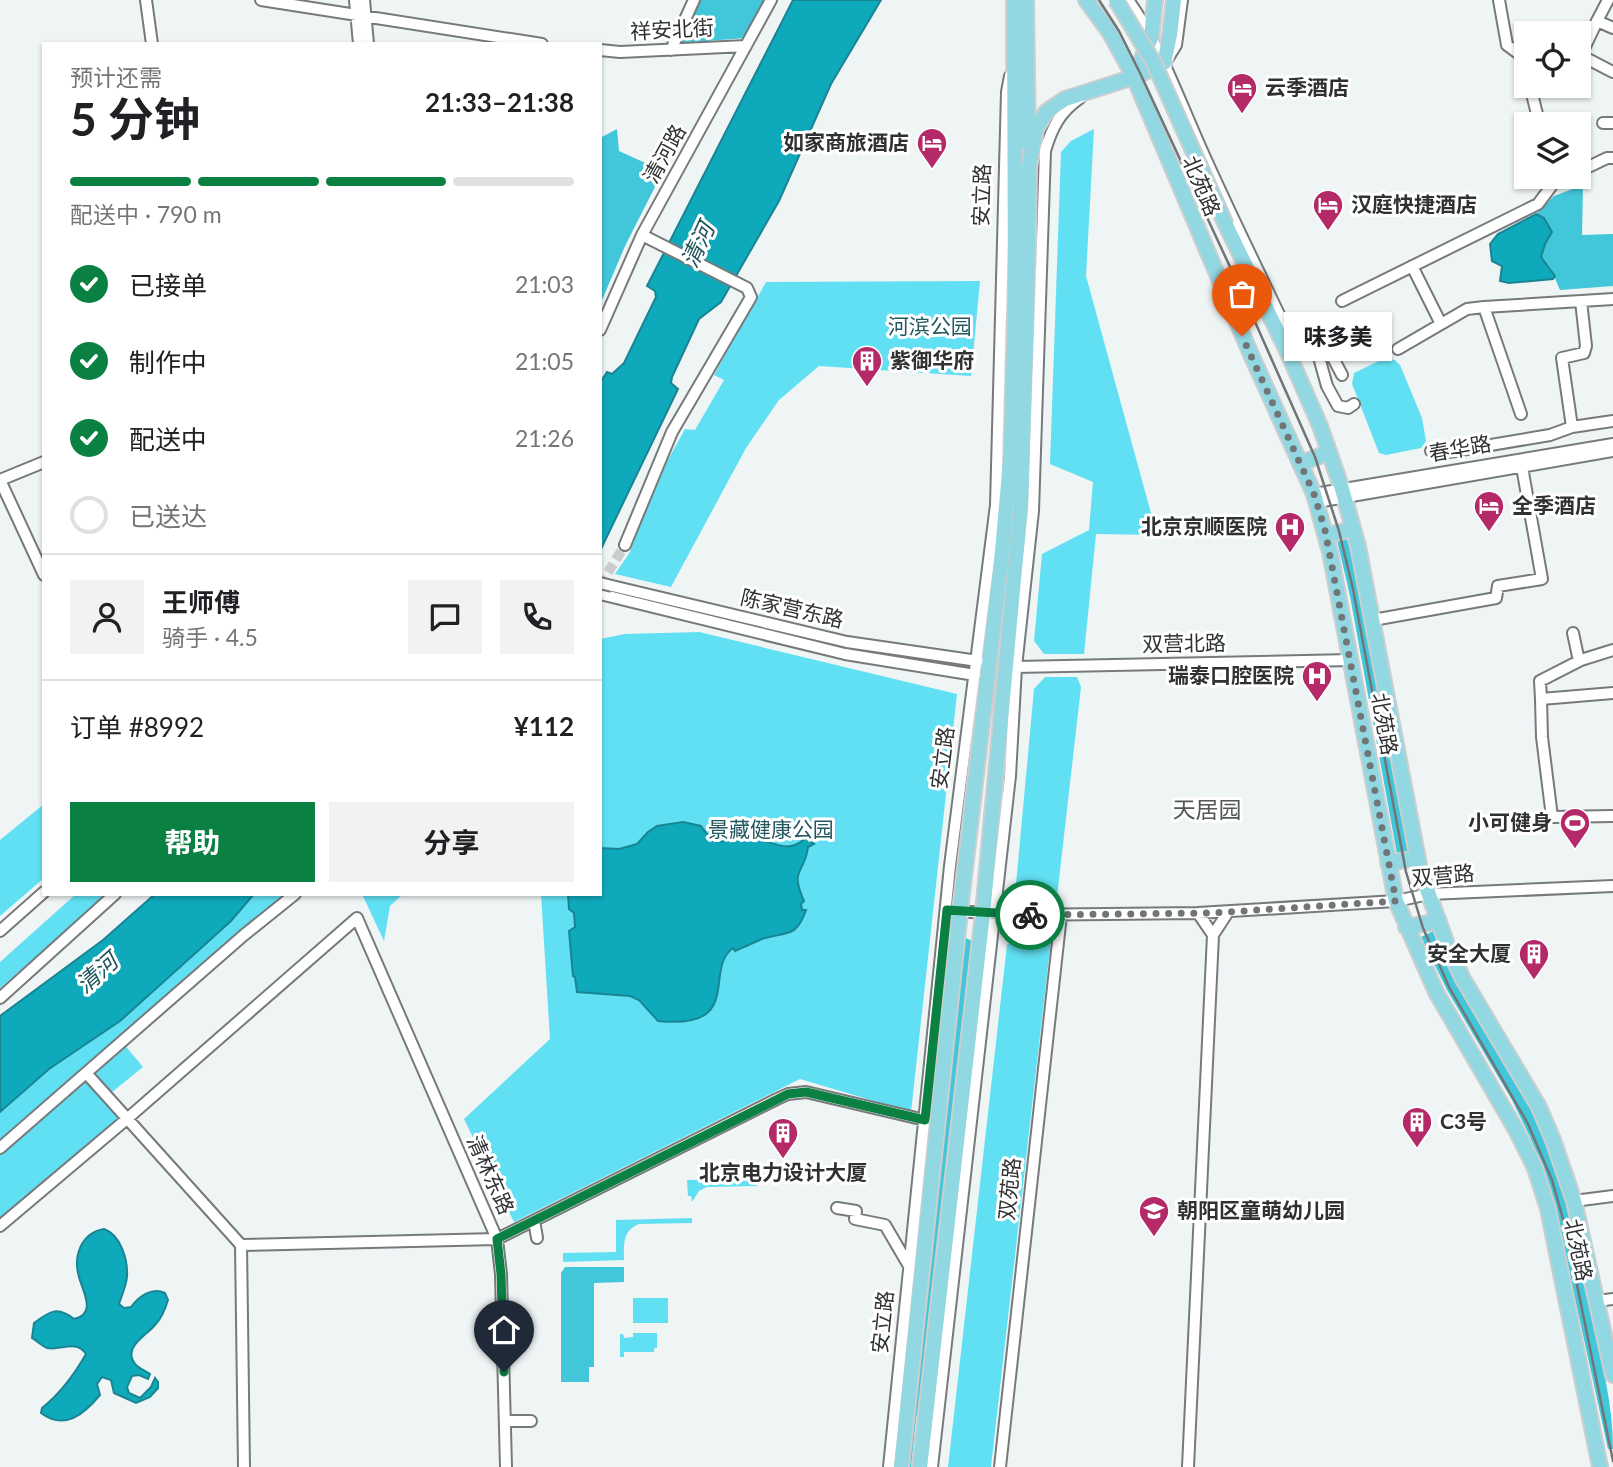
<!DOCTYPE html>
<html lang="zh">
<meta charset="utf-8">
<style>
:root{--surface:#fff;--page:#f2f2f2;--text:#202124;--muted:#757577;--line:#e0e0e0;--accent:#0b8043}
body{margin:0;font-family:Lato,"Noto Sans SC",sans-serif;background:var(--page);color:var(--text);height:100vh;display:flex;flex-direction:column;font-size:26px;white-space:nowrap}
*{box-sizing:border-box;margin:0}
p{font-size:23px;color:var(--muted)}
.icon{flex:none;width:38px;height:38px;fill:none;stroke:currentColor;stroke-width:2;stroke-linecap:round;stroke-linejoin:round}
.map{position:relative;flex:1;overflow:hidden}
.panel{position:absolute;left:42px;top:42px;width:560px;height:854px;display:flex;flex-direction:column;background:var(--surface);border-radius:0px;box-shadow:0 2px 5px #0004}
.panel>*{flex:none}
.tools{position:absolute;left:1514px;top:21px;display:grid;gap:14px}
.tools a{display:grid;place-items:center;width:77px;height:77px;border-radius:0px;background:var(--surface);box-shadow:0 2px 5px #0004;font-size:35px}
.pin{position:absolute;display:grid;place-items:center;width:60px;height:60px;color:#fff;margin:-72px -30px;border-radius:50% 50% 50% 0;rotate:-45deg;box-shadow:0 0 7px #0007}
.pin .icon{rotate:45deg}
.courier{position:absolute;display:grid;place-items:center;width:70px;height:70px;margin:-35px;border:5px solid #0b8043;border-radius:50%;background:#fff;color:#222;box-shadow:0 2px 9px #0007}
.bubble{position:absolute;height:49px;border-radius:0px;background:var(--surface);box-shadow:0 2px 5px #0004;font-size:23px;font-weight:700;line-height:49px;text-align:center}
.head em{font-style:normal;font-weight:700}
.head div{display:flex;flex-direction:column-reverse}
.head{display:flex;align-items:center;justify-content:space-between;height:119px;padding:0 28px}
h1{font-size:46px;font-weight:700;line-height:52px}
.bar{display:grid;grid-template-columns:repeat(4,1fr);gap:10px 7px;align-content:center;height:84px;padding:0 28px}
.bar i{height:9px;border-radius:5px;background:var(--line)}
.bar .selected{background:var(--accent)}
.bar p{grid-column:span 4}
.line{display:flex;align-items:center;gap:18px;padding:0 28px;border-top:2px solid var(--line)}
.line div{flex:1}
.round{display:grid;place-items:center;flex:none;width:74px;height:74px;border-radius:0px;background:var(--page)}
ol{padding:0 28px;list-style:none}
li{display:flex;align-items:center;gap:21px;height:77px}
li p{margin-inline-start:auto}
li .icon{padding:7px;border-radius:50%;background:var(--accent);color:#fff;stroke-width:4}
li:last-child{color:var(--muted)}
li i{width:38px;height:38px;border:4px solid var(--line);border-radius:50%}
.button{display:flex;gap:14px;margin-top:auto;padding:14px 28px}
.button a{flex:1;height:80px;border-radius:0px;background:var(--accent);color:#fff;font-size:28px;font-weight:700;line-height:80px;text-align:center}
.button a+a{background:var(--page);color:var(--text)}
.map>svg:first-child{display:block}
</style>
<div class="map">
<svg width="1613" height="1467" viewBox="0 0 1613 1467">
<rect width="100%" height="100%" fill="#eff4f5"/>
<path fill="#61e0f3" d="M 1094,129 L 1086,276 L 1157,535 L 1096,534 L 1084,654 L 1044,654 L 1034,641 L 1042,554 L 1089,530 L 1093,482 L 1050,464 L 1061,152 L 1071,141 Z
M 980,281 L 971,376 L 819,366 L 779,400 L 746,448 L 671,587 L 615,574 L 630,552 L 655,483 L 685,429 L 695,430 L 724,380 L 714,375 L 766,282 Z
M 1385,358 L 1395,360 L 1400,365 L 1422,418 L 1426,441 L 1421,448 L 1386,455 L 1379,453 L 1352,384 L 1354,373 Z
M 699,632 L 957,694 L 911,1112 L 800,1079 L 514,1222 L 464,1119 L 550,1039 L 541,894 L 600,894 L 600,639 L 625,634 Z
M 1045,677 L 1077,677 L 1081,687 L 1057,897 L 1025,898 L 1015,895 L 1034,689 Z
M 44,804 L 44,878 L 0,916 L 0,840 Z
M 76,894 L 108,894 L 0,988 L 0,962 Z
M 254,894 L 295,894 L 123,1043 L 143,1067 L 106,1097 L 128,1118 L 0,1226 L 0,1112 L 49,1069 L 120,1021 L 231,921 Z
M 362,894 L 403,894 L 390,906 L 384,941 Z
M 1044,934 L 1051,939 L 991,1467 L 948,1467 L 1007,945 L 1018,936 Z
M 757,1179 L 757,1186 L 707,1187 L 699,1191 L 692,1202 L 691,1196 L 688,1196 L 687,1180 Z
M 692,1218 L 692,1223 L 639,1224 C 622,1231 624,1245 624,1260 L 563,1262 L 563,1253 L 616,1252 L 616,1220 Z
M 633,1298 L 668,1298 L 668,1323 L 633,1323 Z
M 633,1333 L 657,1333 L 657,1348 L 654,1348 L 654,1352 L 624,1352 L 624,1357 L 620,1357 L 620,1334 L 623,1334 L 624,1338 L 633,1337 Z"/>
<path fill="#42c6d9" d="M 701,0 L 766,0 L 746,38 L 681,43 Z
M 617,129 L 619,151 L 663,171 L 625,246 L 600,305 L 600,138 Z
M 1583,185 L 1582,235 L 1613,234 L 1613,286 L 1560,290 L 1551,269 L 1541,257 L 1545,244 L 1544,218 L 1536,214 L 1554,196 Z
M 1342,536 L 1349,538 L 1357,568 L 1411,851 L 1397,854 L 1350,596 L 1337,540 Z
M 1433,931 C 1461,1003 1510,1063 1542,1132 C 1570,1190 1580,1255 1593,1317 C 1601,1361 1613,1404 1613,1449 L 1608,1449 L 1551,1189 L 1530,1137 L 1512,1100 L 1447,990 L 1421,937 Z
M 966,938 L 974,942 L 930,1344 L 916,1419 L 911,1467 L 903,1467 L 962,941 Z
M 565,1267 L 624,1267 L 624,1282 L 594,1283 L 594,1367 L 589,1367 L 589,1382 L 561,1382 L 561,1273 Z"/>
<path fill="#0fa9bc" stroke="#198593" stroke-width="2" d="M 793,0 L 881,0 L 831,84 L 779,201 L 721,302 L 699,319 L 672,377 L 671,383 L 678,389 L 600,551 L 600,383 L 607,372 L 612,374 L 624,363 L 656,297 L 655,291 L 647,286 Z
M 1536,214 L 1544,218 L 1552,232 L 1545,244 L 1541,257 L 1555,276 L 1553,279 L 1509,283 L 1500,281 L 1502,266 L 1492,261 L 1490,244 L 1498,234 Z
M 683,822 L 701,826 C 705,832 709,838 716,841 C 727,844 738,837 749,838 C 769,838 788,857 805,838 L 814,844 L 808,847 C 805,874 789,868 804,901 L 801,904 L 802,910 L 806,910 C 796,939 786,931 762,939 C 753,943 744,947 735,951 L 733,948 C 703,969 745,1030 658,1021 L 639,1000 L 630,996 L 577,992 L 575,977 L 573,976 L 569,931 L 575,927 L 574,913 L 569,909 L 568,894 L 600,894 L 600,848 L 619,849 L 637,844 L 648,832 L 657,826 Z
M 155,894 L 254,894 L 231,921 L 120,1021 L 49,1069 L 0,1112 L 0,1016 L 103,940 Z
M 104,1229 C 121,1235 128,1260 127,1277 C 126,1286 122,1295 119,1304 L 124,1308 L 131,1307 C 139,1296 152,1287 165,1293 L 168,1300 C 165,1310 162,1318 155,1325 C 146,1336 121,1348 136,1365 C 140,1369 146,1371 150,1374 L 148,1379 L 139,1375 L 132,1376 L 127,1387 L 129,1393 L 140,1398 L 151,1387 L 155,1378 L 158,1382 L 158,1388 L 150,1397 L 136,1403 L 114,1393 L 111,1380 L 102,1377 L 97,1384 L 100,1395 C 84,1414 65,1431 41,1413 L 42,1408 C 61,1393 74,1375 86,1354 C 76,1339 61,1351 47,1348 C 42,1346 37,1341 32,1338 L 34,1323 C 50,1311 57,1306 74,1319 C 97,1314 83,1292 79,1277 C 73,1256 81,1233 104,1229 Z"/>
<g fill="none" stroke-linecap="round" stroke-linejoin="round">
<path stroke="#c9cdce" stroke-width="10" stroke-dasharray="10 5" stroke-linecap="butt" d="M 600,585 L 625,545"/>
<g stroke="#767a7b" stroke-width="14">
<path id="minor" d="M 146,0 L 152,44
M 261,0 L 542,44
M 355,0 L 359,44
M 364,0 L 368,44
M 1128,0 C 1159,43 1177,95 1199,144 C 1226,205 1256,266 1285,327 L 1288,346
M 1499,0 L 1507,45 L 1522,56
M 1608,0 L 1597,21 L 1613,28
M 600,50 L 620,52 L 746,46
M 671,50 L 694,0
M 1578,54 L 1613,72
M 1526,55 L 1522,56 L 1526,72
M 1581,55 L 1597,21
M 1168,58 L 1176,45 L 1182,0
M 1530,86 L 1537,114 L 1537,124
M 1603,123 L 1613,123
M 1578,172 L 1607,158 L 1613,158
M 1550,177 L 1553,184 L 1568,177
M 1412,266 L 1441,324
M 1613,299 L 1581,301 L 1586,346 L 1584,353 L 1562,358 L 1572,427 L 1613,421
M 1342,301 L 1538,204 L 1553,184
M 1484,307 L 1581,301
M 600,330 L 642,235 L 771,0
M 1398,349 L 1467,309 L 1484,307 L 1521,414
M 1342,375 L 1315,323 L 1310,325 L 1327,386 L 1338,406 L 1348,408 L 1354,404
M 1431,451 L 1443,453 L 1550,435 L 1572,427
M 0,480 L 44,575
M 0,480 L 44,462
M 1314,494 L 1613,444
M 1317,502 L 1613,451
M 625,545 L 672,432 L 751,297 L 747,288 L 642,235
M 612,586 L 847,642 L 978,661
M 600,594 L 845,654 L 975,675
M 1373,620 L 1496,598 L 1498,586 L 1542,579 L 1522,467
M 1573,633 L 1579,661
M 1016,667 L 1351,660
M 1613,693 L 1541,699 L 1542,737 L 1552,817 L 1613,816
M 1541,699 L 1540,681 L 1581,660 L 1613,650
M 956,911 L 1016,915 L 1198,913 L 1396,901 L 1429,894 L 1613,886
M 1198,913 L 1213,935
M 0,931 L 44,892
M 0,998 L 115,894
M 87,1074 L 241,1245 L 497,1239 L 777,1099 L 788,1094 L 806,1092 L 925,1120
M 0,1148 L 244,935 L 295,894
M 1574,1201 L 1613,1196
M 837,1208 L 856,1211 L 855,1219 L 885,1225 L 909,1266
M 0,1226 L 128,1118 L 357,918 L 497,1239 L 501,1274 L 506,1467
M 535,1226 L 537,1238
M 241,1245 L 244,1467
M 1597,1301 L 1613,1299
M 505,1421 L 531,1421
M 889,1467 L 950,866 L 996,505 L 1007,92 L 1010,76
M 932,1467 L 1010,776 L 1016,667 L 1033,511 L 1045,151 C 1052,127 1060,112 1080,98
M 1000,1467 L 1061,915
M 1188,1467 L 1213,935 L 1228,912"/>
</g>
<g stroke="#cdcece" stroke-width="18">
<path id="major" d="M 1026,0 L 1028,144
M 1086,0 L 1110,33 L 1134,77 L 1249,350 L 1314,494 L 1330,552 L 1396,901 L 1436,992 L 1516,1130 L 1535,1168 L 1548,1209 L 1600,1467
M 1134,77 L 1151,38 L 1155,0
M 1226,225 L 1289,355 L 1320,426 L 1342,489 L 1358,546 L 1420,870 L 1449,950 L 1463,979 L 1539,1107 L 1553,1140 L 1574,1201 L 1613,1375
M 1300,464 L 1329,452
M 1326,535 L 1353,529
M 1388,863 L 1417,858
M 1406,927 L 1439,921
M 901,1467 L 960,911 L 1001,562 L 1011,450 L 1015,309 L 1014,0
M 920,1467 L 983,913 L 1021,504 L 1027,311 L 1029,167 L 1036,129 L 1046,112 L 1065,99 L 1134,77 L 1164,63 L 1170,35 L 1174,0"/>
</g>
<use href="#minor" stroke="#fff" stroke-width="10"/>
<use href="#major" stroke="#92d8e3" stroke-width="14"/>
<path stroke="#727576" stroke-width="2.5" d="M 1099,0 L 1119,31 L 1140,73 L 1244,297 L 1315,457 L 1339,531 L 1353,589 L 1406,872 L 1423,928 L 1449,987 L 1528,1124 L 1552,1180 L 1565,1226 L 1613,1461"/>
<g stroke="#767a7b" stroke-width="14" stroke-linecap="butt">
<path id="minor-bridge" d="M 600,583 L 612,586"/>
</g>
<g stroke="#cdcece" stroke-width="18" stroke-linecap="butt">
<path id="major-bridge" d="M 1116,0 L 1154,63 L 1226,225"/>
</g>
<use href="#minor-bridge" stroke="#fff" stroke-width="10"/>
<use href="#major-bridge" stroke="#92d8e3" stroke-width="14"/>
</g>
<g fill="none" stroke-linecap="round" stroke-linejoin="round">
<path stroke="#727576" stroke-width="7" stroke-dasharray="0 12.6" d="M 1030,915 L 1212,913 L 1396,901 L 1325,530 L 1314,494 L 1242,336"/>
<path stroke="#0b8043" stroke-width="9" d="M 504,1372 L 501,1274 L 497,1239 L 788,1094 L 806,1092 L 925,1120 L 947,910 L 1030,915"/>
</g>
<defs>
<g id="hotel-pin" transform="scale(1.575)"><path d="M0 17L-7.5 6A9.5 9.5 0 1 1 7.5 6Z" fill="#b42a68" stroke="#fff"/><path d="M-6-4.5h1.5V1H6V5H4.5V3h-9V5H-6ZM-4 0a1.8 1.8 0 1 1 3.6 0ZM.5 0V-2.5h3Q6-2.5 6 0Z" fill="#fff"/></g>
<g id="building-pin" transform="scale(1.575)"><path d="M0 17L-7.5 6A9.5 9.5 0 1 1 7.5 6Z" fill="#b42a68" stroke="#fff"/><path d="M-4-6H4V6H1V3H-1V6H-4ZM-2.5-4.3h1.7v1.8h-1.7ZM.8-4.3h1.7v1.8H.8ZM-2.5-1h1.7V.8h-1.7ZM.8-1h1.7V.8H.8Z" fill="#fff"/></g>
<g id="hospital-pin" transform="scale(1.575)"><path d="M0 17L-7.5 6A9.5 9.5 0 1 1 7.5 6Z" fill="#b42a68" stroke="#fff"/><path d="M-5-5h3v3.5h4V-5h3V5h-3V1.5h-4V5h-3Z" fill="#fff"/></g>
<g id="stadium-pin" transform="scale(1.575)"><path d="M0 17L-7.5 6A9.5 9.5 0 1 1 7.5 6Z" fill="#b42a68" stroke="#fff"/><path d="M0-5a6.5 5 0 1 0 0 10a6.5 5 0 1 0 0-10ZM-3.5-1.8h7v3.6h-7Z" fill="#fff"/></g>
<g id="school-pin" transform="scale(1.575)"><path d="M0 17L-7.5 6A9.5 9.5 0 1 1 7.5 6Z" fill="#b42a68" stroke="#fff"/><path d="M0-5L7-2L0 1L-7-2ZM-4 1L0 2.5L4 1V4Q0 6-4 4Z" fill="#fff"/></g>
</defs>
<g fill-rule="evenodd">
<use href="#hotel-pin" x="1242" y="88"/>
<use href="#hotel-pin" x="932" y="143"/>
<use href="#hotel-pin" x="1328" y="205"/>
<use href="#building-pin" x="867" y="361"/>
<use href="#hotel-pin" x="1489" y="506"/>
<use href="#hospital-pin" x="1290" y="527"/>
<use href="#hospital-pin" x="1317" y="676"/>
<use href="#stadium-pin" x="1575" y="823"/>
<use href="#building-pin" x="1534" y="954"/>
<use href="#building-pin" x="1417" y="1122"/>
<use href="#building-pin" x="783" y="1133"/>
<use href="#school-pin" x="1154" y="1211"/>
</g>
<g text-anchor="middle" stroke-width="6" stroke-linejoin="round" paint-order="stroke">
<g font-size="21" fill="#2f3132" stroke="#fff">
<text transform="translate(672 30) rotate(-3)" y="7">祥安北街</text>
<text transform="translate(665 154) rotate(-61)" y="7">清河路</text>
<text transform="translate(1201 186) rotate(67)" y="7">北苑路</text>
<text transform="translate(982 195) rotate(-88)" y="7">安立路</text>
<text transform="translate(1460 449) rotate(-10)" y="7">春华路</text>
<text transform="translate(792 609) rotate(13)" y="7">陈家营东路</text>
<text transform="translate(1184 644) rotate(-1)" y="7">双营北路</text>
<text transform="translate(1384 724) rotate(80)" y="7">北苑路</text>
<text transform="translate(943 758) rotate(-83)" y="7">安立路</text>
<text transform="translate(1443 876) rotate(-5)" y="7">双营路</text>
<text transform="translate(490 1175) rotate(66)" y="7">清林东路</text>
<text transform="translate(1010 1189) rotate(-84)" y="7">双苑路</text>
<text transform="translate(1578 1250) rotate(78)" y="7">北苑路</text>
<text transform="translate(883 1322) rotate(-84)" y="7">安立路</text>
</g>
<g font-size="21" font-weight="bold" fill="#2f3132" stroke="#fff" text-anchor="start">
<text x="1265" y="95">云季酒店</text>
<text x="909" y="150" text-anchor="end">如家商旅酒店</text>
<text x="1351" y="212">汉庭快捷酒店</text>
<text x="890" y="368">紫御华府</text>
<text x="1512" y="513">全季酒店</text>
<text x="1267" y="534" text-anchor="end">北京京顺医院</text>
<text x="1294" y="683" text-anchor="end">瑞泰口腔医院</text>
<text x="1552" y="830" text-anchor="end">小可健身</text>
<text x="1511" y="961" text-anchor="end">安全大厦</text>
<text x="1440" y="1129">C3号</text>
<text x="783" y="1180" text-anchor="middle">北京电力设计大厦</text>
<text x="1177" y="1218">朝阳区童萌幼儿园</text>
</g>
<g font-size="21" fill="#235861" stroke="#fff">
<text x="930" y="334">河滨公园</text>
<text x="771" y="837">景藏健康公园</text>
</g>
<g font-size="23" font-style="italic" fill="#1d535b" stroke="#fff">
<text transform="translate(698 245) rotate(-65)" y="8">清河</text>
<text transform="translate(97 973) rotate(-41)" y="8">清河</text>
</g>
<g font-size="23" fill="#535758" stroke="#fff">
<text x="1207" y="818">天居园</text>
</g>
</g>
</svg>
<div class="tools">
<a><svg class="icon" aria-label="locate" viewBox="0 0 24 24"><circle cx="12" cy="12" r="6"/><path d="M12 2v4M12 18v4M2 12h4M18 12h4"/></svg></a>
<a><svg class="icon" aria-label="layers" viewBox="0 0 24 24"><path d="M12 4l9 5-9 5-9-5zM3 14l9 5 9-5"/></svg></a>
</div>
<div class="pin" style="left:1242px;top:336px;background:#ea580c"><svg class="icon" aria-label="bag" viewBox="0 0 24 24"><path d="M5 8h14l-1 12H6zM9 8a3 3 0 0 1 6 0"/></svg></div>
<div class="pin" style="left:504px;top:1372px;background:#1f2937"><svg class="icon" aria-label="home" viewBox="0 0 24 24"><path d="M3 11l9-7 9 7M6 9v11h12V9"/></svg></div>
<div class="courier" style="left:1030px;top:915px"><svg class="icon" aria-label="bike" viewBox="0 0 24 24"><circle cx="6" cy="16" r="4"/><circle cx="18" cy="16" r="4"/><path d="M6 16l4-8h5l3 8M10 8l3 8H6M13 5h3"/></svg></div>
<div class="bubble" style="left:1284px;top:312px;width:108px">味多美</div>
<section class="panel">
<div class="head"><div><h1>5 分钟</h1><p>预计还需</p></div><em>21:33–21:38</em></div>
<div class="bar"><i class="selected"></i><i class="selected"></i><i class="selected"></i><i></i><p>配送中 · 790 m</p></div>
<ol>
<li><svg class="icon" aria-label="check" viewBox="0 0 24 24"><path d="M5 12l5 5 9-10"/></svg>已接单<p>21:03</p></li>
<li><svg class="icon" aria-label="check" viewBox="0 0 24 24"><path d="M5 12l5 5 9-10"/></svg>制作中<p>21:05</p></li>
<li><svg class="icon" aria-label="check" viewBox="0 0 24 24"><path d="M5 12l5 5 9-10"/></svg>配送中<p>21:26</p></li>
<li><i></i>已送达</li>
</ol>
<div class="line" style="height:126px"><a class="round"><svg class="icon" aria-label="person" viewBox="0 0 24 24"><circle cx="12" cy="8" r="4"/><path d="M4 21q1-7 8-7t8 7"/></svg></a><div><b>王师傅</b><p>骑手 · 4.5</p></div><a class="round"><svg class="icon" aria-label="chat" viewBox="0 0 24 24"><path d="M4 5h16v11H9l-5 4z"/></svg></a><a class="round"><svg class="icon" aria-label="phone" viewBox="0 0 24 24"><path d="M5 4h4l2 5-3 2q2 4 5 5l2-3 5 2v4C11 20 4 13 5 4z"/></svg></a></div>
<div class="line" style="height:91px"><div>订单 #8992</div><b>¥112</b></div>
<div class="button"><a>帮助</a><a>分享</a></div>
</section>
</div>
